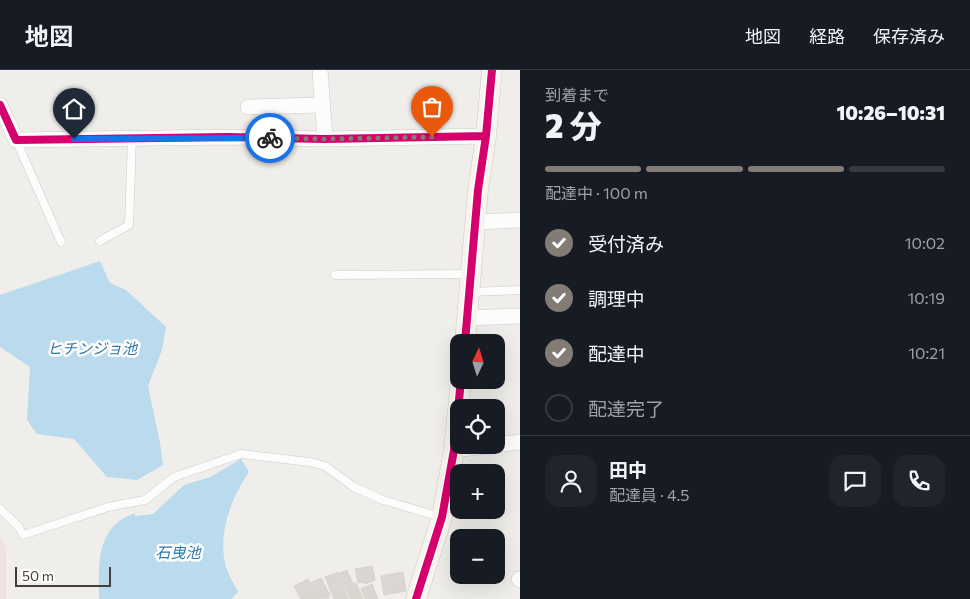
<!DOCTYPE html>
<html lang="ja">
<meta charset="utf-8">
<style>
:root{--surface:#171b24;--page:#20242c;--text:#f1f3f6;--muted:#9ea1a6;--line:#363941;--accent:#827c75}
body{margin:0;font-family:Commissioner,"Noto Sans JP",sans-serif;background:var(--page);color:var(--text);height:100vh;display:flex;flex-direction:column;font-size:19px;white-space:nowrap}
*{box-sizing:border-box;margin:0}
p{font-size:16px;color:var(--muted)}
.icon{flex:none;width:28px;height:28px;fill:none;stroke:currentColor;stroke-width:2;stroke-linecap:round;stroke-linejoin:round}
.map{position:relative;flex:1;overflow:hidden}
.details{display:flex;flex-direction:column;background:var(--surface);width:450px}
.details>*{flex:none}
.needle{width:32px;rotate:4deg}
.controls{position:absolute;left:450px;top:264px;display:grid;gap:10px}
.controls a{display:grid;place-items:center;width:55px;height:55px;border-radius:10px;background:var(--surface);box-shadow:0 5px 20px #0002;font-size:25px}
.scale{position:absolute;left:15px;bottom:12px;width:96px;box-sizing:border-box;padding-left:5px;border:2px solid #463f36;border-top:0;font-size:14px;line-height:18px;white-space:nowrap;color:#463f36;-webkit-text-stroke:4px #fff;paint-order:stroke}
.pin{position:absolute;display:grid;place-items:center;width:42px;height:42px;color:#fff;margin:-51px -21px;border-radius:50% 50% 50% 0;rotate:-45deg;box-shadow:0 0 5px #0007}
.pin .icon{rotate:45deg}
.courier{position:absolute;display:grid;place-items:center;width:50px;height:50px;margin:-25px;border:4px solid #1a73e8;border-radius:50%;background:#fff;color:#222;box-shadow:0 1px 6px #0007}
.headline em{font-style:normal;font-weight:800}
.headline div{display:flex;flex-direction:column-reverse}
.headline{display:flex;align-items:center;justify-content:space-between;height:85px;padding:0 25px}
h1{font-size:32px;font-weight:800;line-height:38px}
.bar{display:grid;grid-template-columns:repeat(4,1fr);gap:8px 5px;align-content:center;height:60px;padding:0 25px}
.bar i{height:6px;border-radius:4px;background:var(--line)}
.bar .selected{background:var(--accent)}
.bar p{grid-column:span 4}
.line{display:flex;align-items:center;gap:12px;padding:0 25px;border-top:1px solid var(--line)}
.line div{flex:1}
.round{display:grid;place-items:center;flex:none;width:52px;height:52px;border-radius:15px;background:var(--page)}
ol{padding:0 25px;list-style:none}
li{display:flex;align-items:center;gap:15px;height:55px}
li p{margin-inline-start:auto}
li .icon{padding:5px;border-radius:50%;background:var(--accent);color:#fff;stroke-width:4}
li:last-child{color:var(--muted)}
li i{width:28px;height:28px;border:2px solid var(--line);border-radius:50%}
header{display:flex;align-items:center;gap:30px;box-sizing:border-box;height:70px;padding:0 25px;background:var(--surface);border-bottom:1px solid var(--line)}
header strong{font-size:24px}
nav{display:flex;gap:28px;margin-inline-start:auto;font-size:18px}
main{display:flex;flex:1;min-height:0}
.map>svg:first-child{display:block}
</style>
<header>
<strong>地図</strong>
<nav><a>地図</a><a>経路</a><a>保存済み</a></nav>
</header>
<main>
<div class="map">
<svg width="520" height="529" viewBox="0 0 520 529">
<rect width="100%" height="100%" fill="#f0eeea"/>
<path fill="#efe2de" d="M 0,467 L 6,477 L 6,529 L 0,529 Z"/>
<path fill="#badaee" d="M 100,191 L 110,213 L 126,220 L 166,257 L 162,280 L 148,316 L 160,373 L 163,395 L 137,410 L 107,407 L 74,369 L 37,364 L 27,350 L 30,297 L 0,277 L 0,225 Z
M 241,389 L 249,402 C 231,428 217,465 226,497 C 229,506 234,514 238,522 L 231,529 L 99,529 C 99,495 95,457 135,443 L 135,446 L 153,444 L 184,415 L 210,407 Z"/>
<path fill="#dad7d2" stroke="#d8d5cf" d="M 372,496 L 375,510 L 365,514 L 365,512 L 358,513 L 355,499 Z
M 347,500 L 353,514 L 356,513 L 363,529 L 350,529 L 339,503 Z
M 338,502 L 348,529 L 334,529 L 325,507 Z
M 403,502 L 406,521 L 384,525 L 381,506 Z
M 321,508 L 330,525 L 328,526 L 329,528 L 301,529 L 294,516 L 308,509 L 310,513 Z
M 372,514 L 378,529 L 365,529 L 361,519 Z"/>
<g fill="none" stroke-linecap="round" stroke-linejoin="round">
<g stroke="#ceccc7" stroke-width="9">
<path id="lane" d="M 16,70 L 61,172
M 100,171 L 129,155 L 132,68
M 335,205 L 470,204
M 469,222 L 520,220
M 0,439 L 19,457 L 23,465 L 108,437 L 145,430 L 174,407 L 241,384 L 310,392 L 325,396 L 354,417 L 383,430 L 440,447"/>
</g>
<g stroke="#ceccc7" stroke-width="16">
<path id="street" d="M 320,0 L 325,69
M 0,35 L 16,70 L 227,67 L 325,69 L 486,66
M 248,37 L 323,35
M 476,152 L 520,150
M 467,248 L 520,246
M 454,380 L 520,372
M 519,509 L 520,510"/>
</g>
<g stroke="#d0cbc1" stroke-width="21">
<path id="secondary" d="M 465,272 L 478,120 L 486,66 L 492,0
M 416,529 L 442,447 L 454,380 L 461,310"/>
</g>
<use href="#lane" stroke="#fdfcfc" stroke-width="8"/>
<use href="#street" stroke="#fdfcfc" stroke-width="15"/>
<use href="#secondary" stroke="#f7f4ee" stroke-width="20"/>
<g stroke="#fff" stroke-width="11">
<path id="cycleway" d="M 0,35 L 16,70 L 227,67 L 325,69 L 486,66
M 465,272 L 478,120 L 486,66 L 492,0
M 416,529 L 442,447 L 454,380 L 461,310"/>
</g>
<use href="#cycleway" stroke="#d6006c" stroke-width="8"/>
</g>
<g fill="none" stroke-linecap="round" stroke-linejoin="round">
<path stroke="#827c75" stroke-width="5" stroke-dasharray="0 9" d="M 270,68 L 325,69 L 432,67"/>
<path stroke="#1a73e8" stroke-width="6" d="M 74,69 L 270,68"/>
</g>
<g text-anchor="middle" stroke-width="5" stroke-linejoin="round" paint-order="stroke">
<g font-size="15" font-style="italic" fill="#2e78a9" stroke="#fff">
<text x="92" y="284">ヒチンジョ池</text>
<text x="178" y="488">石曳池</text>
</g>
</g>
</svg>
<div class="controls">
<a><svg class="needle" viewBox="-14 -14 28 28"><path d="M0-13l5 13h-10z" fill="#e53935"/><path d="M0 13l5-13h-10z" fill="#9ea1a6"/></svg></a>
<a><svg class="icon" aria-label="locate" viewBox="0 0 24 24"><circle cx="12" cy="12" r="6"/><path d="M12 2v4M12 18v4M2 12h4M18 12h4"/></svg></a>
<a>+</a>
<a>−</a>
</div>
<div class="scale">50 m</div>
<div class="pin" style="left:432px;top:67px;background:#ea580c"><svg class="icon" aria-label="bag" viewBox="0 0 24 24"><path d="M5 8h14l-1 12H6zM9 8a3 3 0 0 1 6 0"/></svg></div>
<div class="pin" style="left:74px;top:69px;background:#1f2937"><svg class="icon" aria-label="home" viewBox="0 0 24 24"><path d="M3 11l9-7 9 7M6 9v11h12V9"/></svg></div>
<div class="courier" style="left:270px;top:68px"><svg class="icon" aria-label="bike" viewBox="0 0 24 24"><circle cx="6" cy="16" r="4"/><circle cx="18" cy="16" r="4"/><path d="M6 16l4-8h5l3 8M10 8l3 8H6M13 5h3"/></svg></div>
</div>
<section class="details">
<div class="headline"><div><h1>2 分</h1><p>到着まで</p></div><em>10:26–10:31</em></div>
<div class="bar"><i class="selected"></i><i class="selected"></i><i class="selected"></i><i></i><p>配達中 · 100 m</p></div>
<ol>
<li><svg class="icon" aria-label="check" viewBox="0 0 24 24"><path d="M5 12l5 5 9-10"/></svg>受付済み<p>10:02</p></li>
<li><svg class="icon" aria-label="check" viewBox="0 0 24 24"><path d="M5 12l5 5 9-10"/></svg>調理中<p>10:19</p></li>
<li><svg class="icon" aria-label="check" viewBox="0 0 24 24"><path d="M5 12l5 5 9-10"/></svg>配達中<p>10:21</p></li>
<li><i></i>配達完了</li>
</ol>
<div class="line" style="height:90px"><a class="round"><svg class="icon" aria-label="person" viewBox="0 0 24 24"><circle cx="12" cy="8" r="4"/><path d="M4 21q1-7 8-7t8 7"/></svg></a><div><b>田中</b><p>配達員 · 4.5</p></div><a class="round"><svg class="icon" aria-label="chat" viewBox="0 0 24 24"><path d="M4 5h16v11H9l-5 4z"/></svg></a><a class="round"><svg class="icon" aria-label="phone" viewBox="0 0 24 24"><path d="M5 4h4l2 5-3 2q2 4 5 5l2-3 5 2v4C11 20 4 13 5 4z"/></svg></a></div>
</section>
</main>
